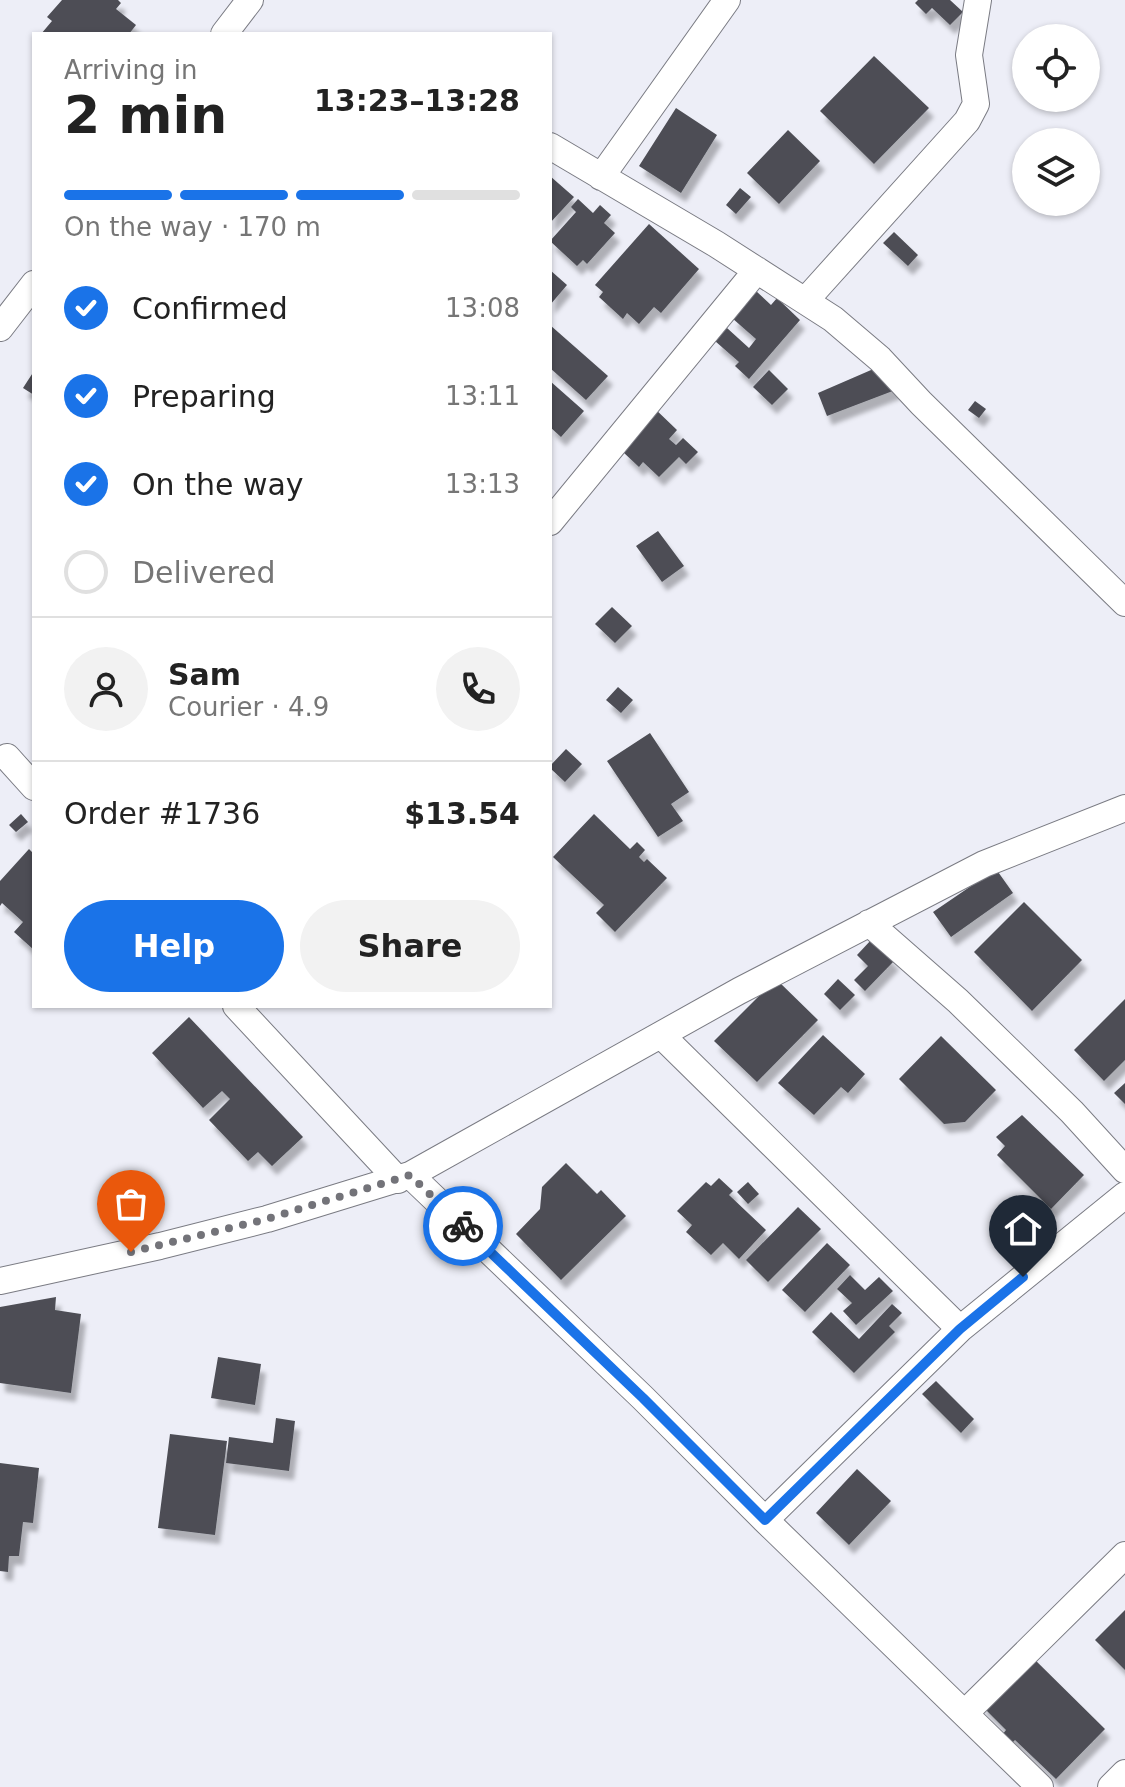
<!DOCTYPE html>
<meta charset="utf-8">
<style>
:root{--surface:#fff;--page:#f2f2f2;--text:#222;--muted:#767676;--line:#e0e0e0;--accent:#1a73e8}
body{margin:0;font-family:"DejaVu Sans",sans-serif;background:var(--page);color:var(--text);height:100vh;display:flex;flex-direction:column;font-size:30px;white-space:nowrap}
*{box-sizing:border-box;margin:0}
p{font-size:26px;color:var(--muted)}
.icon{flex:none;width:44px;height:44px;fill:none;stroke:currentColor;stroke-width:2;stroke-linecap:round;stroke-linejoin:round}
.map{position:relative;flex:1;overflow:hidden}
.sheet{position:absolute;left:32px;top:32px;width:520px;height:976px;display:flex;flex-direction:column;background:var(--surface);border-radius:0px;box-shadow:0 2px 6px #0004}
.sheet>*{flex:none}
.controls{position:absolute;left:1012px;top:24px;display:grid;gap:16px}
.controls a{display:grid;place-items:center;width:88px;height:88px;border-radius:50%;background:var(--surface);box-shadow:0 2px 6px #0004;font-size:40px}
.pin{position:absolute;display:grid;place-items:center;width:68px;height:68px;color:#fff;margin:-82px -34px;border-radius:50% 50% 50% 0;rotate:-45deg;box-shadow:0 0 8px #0007}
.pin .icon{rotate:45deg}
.courier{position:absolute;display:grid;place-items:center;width:80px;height:80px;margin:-40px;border:6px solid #1a73e8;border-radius:50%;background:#fff;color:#222;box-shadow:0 2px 10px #0007}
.overview em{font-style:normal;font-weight:800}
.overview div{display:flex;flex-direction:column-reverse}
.overview{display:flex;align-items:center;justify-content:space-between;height:136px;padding:0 32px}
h1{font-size:52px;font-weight:800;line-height:60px}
.bar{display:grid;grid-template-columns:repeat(4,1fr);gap:12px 8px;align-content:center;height:96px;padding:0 32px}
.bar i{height:10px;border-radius:6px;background:var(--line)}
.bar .selected{background:var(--accent)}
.bar p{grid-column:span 4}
.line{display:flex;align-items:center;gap:20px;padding:0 32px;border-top:2px solid var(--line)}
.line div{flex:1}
.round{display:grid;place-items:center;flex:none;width:84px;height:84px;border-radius:42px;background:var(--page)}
ol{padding:0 32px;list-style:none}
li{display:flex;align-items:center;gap:24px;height:88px}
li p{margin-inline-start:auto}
li .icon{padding:8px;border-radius:50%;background:var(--accent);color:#fff;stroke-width:4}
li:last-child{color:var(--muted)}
li i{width:44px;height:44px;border:4px solid var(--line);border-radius:50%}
.button{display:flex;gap:16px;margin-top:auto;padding:16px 32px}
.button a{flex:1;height:92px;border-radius:48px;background:var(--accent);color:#fff;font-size:32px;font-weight:800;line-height:92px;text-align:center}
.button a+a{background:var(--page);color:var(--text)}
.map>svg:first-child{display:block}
</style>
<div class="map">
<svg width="1125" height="1787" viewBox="0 0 1125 1787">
<defs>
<filter id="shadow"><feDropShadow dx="5" dy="9" stdDeviation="2" flood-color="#0004"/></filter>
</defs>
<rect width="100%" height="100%" fill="#edeef7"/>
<path fill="#4d4e55" filter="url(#shadow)" d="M 62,0 L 118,0 L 121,3 L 116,9 L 136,25 L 129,34 L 41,34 L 52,21 L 47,17 Z
M 918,0 L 950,0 L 963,12 L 950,25 L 932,8 L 926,14 L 915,3 Z
M 874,56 L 929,108 L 874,164 L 820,111 Z
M 676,108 L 717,135 L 681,193 L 639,166 Z
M 788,130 L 820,161 L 779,204 L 747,173 Z
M 550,176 L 574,197 L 550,223 Z
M 740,188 L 751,197 L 736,214 L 726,205 Z
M 578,199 L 593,213 L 600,205 L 611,215 L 604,223 L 615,233 L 587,264 L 583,260 L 577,266 L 550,241 L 576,212 L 571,207 Z
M 649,224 L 699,269 L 661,313 L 654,307 L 639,324 L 627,313 L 623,319 L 599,297 L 603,292 L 595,285 Z
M 894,232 L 918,255 L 908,266 L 883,243 Z
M 550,270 L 567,285 L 550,305 Z
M 756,291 L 771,305 L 777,298 L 800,320 L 749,379 L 735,366 L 739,362 L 715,341 L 727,328 L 749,348 L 756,339 L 732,318 Z
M 550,325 L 608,376 L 586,400 L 550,368 Z
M 878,367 L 898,389 L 827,416 L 818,393 Z
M 769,370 L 788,389 L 772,405 L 753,387 Z
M 34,371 L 34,395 L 23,388 Z
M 550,381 L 584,411 L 561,437 L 550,427 Z
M 975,401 L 986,409 L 979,418 L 968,410 Z
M 652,406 L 677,430 L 669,439 L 676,445 L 683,438 L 698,452 L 686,464 L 679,457 L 659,477 L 643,462 L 639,467 L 623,452 Z
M 658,531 L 684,566 L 662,582 L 636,546 Z
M 612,607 L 632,626 L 615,643 L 595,624 Z
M 618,687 L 633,700 L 621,713 L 606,700 Z
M 650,733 L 689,792 L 671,804 L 683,821 L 658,837 L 607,761 Z
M 566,749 L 582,764 L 565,782 L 550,768 L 550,766 Z
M 21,814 L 28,822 L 16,832 L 9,825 Z
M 594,814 L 630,849 L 637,842 L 645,850 L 639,857 L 644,862 L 647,859 L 667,878 L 615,932 L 596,913 L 604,905 L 553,857 Z
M 29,849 L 34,854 L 34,950 L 14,932 L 23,922 L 2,903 L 0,906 L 0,881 Z
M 996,869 L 1013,893 L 951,937 L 933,912 Z
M 1024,902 L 1082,960 L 1032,1011 L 974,952 Z
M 872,939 L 894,961 L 865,991 L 854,980 L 868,966 L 857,955 Z
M 776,979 L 818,1020 L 757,1082 L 714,1041 Z
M 838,979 L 855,995 L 840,1010 L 824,994 Z
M 1125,999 L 1125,1060 L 1104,1081 L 1074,1050 Z
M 189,1017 L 303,1137 L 272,1166 L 258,1152 L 248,1161 L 209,1120 L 230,1099 L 222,1091 L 203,1108 L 152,1053 Z
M 823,1035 L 865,1074 L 848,1093 L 841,1087 L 814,1115 L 778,1083 Z
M 941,1036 L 996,1090 L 965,1122 L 944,1124 L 899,1079 Z
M 1125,1083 L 1125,1104 L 1114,1093 Z
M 1022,1115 L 1084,1175 L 1051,1209 L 997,1155 L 1005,1146 L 996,1137 Z
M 566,1163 L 597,1194 L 601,1190 L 626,1216 L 561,1280 L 516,1234 L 540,1209 L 542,1187 Z
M 719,1178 L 733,1191 L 729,1195 L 766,1230 L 739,1259 L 723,1243 L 711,1255 L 686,1232 L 692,1225 L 677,1211 L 706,1182 L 711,1186 Z
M 748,1182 L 759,1194 L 748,1204 L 737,1192 Z
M 798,1207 L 821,1229 L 768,1282 L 746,1260 Z
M 827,1243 L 850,1265 L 805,1312 L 782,1290 Z
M 850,1275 L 865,1290 L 879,1277 L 893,1291 L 856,1325 L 843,1311 L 852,1303 L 837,1289 Z
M 56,1297 L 55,1310 L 81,1314 L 71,1393 L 0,1383 L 0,1307 Z
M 892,1304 L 902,1313 L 889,1326 L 895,1332 L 854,1373 L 812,1332 L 831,1312 L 859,1339 Z
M 218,1357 L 261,1364 L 255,1405 L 211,1398 Z
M 936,1381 L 974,1419 L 961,1433 L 922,1394 Z
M 276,1418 L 295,1421 L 289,1471 L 226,1463 L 229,1437 L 273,1443 Z
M 170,1434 L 227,1441 L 215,1535 L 158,1528 Z
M 0,1463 L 39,1468 L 33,1523 L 23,1522 L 19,1556 L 9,1556 L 8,1572 L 0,1571 Z
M 857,1469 L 891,1501 L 849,1545 L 816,1513 Z
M 1125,1610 L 1125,1670 L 1095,1640 Z
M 1029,1654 L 1105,1729 L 1056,1779 L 1015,1740 L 1011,1744 L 1002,1735 L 1006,1730 L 980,1704 Z"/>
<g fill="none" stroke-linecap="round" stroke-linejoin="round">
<g stroke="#7a7b83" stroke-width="28">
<path id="minor" d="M 224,34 L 250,0
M 550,146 L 716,244 L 833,319 L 880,359 L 921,403 L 1125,603
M 601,177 L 727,0
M 805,301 L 967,121 L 976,104 L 969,55 L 978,0
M 0,328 L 34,284
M 550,522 L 757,270
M 7,757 L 34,787
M 869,923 L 958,1001 L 1072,1112 L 1125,1170
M 236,1006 L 398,1180
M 661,1035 L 960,1329
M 410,1175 L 643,1398 L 765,1520 L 1040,1787
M 0,1281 L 160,1246 L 267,1219 L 410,1175 L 739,991 L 984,864 L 1125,808
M 765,1520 L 960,1329 L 1125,1195
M 965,1713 L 1125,1555
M 1111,1787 L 1125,1773"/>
</g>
<use href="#minor" stroke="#fff" stroke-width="26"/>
</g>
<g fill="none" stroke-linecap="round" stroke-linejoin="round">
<path stroke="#737379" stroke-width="8" stroke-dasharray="0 14.4" d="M 131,1252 L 267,1219 L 410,1175 L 463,1226"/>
<path stroke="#1a73e8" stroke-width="10" d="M 463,1226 L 643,1398 L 765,1520 L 960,1329 L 1023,1277"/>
</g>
</svg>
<div class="controls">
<a><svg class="icon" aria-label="locate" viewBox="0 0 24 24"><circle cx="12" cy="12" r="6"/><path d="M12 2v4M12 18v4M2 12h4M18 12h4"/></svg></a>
<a><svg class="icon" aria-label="layers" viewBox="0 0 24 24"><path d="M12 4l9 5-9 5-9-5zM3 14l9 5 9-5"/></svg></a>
</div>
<div class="pin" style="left:131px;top:1252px;background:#ea580c"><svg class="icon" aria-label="bag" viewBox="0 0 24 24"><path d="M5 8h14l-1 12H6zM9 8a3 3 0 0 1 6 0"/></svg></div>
<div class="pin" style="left:1023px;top:1277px;background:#1f2937"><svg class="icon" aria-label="home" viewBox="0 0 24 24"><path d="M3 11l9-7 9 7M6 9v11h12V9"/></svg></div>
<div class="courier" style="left:463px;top:1226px"><svg class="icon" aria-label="bike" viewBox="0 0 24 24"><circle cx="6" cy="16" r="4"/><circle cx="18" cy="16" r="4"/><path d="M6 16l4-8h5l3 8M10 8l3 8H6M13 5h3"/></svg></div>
<section class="sheet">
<div class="overview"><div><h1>2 min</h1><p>Arriving in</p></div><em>13:23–13:28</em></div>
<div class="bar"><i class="selected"></i><i class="selected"></i><i class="selected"></i><i></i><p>On the way · 170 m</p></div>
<ol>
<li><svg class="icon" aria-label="check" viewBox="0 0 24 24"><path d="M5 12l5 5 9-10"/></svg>Confirmed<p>13:08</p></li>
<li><svg class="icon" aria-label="check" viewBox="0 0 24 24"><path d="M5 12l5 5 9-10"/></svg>Preparing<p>13:11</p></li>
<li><svg class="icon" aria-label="check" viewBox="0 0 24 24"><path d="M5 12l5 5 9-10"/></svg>On the way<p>13:13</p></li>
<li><i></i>Delivered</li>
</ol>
<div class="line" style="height:144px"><a class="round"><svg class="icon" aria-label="person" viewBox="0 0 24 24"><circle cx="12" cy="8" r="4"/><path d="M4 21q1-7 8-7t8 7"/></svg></a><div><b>Sam</b><p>Courier · 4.9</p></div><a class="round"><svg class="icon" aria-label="phone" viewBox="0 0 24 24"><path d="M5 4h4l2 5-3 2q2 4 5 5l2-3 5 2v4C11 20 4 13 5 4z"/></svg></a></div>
<div class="line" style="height:104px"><div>Order #1736</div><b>$13.54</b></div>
<div class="button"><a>Help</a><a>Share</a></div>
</section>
</div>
